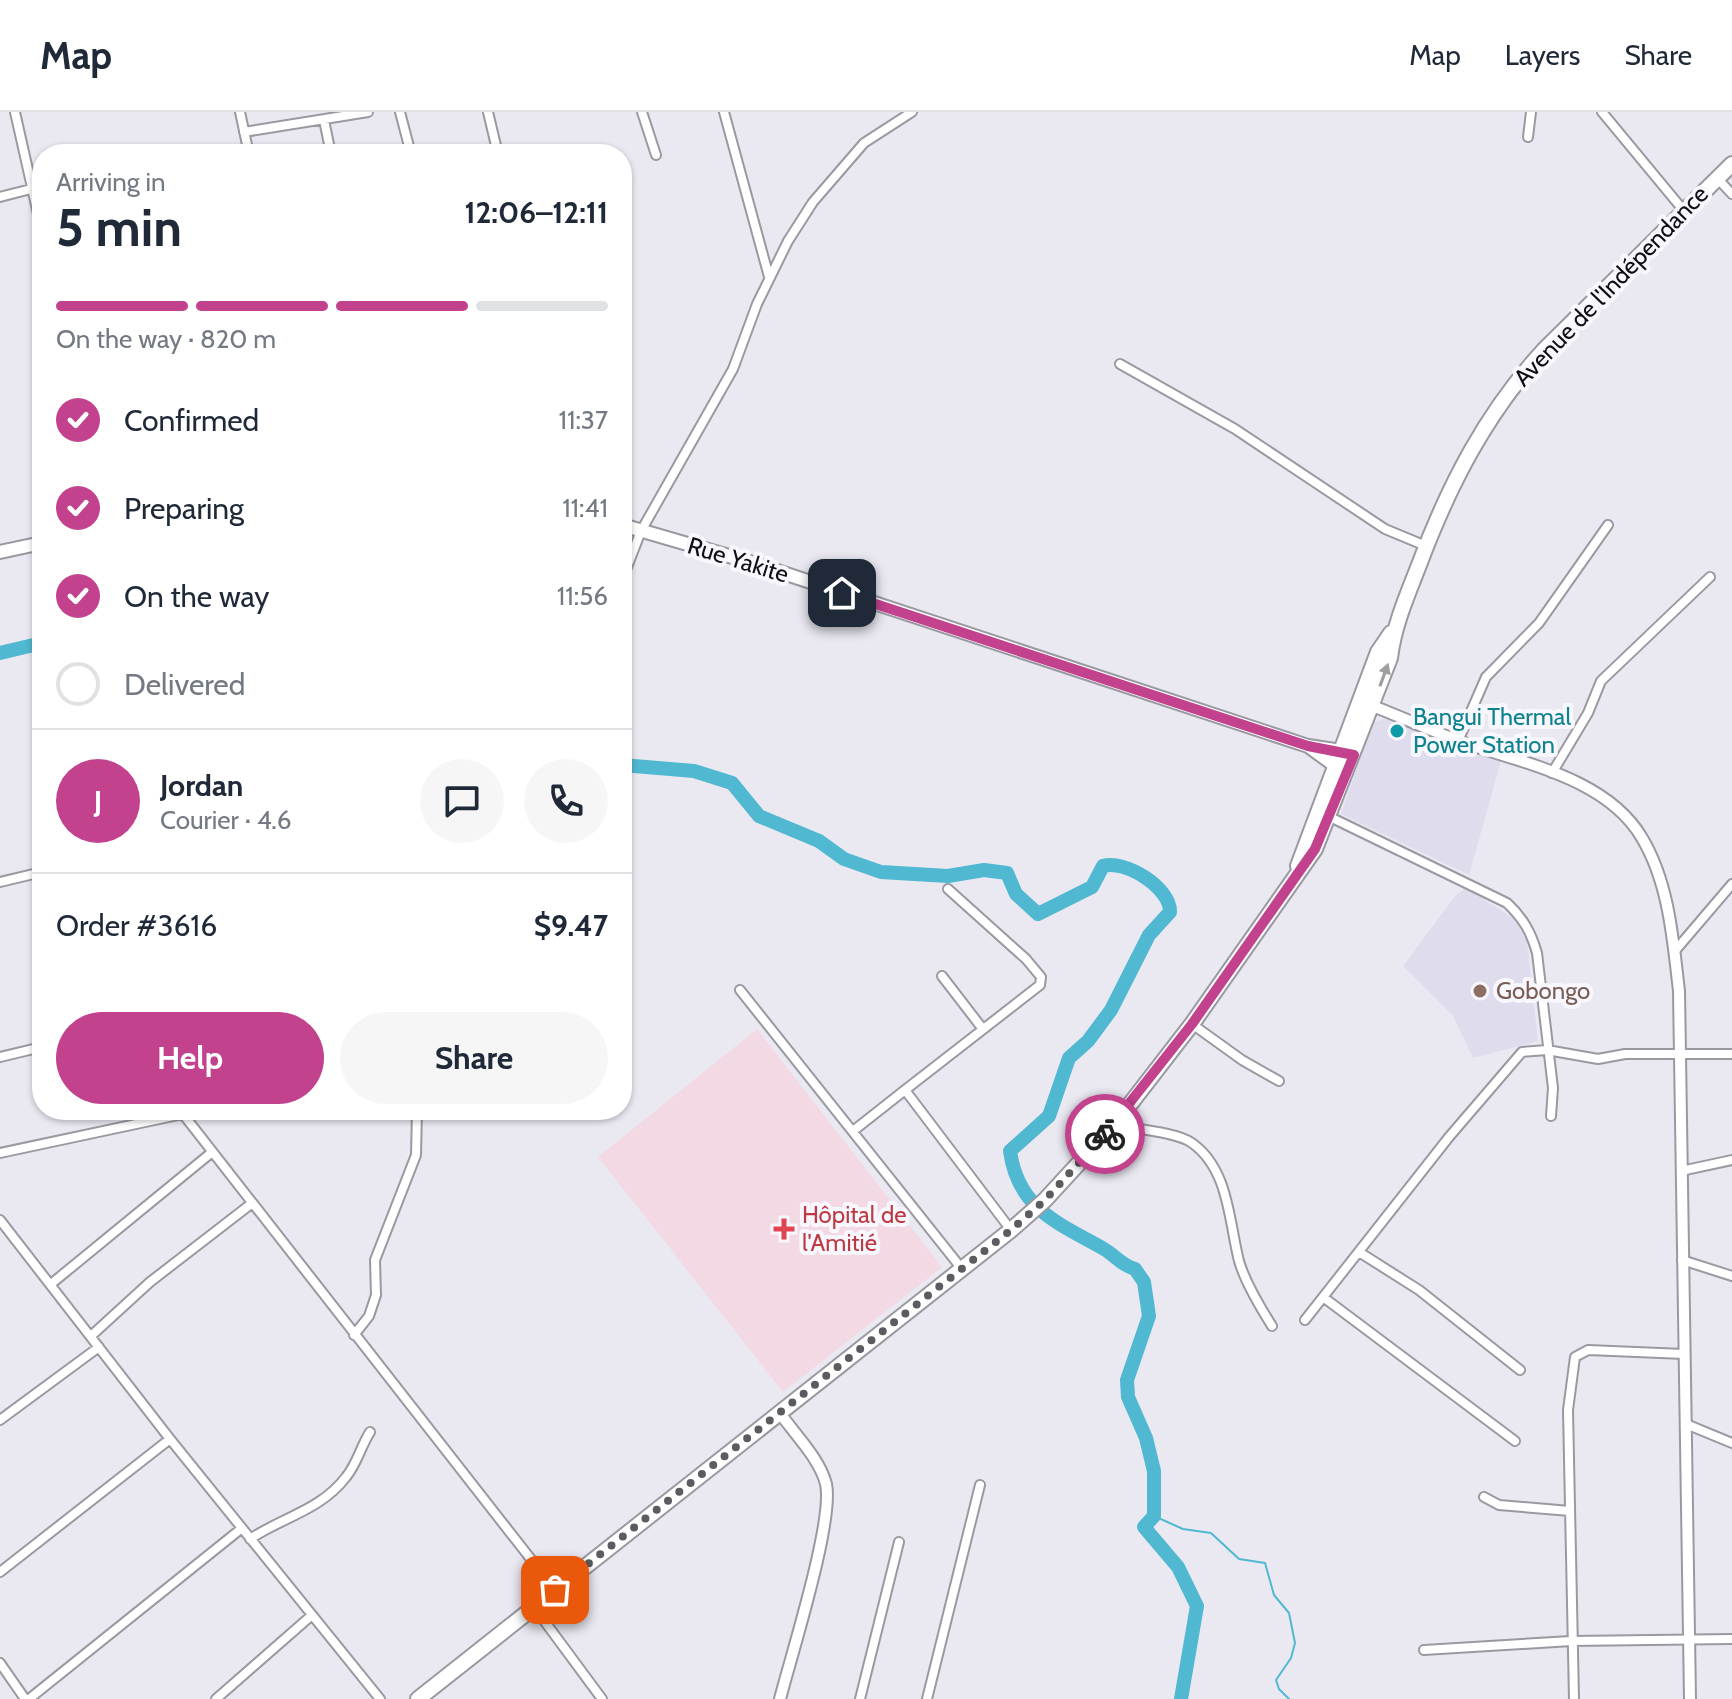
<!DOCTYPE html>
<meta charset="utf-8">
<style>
:root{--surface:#fff;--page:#f6f6f7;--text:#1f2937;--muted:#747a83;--line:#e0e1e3;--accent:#c2428e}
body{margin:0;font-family:Cabin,sans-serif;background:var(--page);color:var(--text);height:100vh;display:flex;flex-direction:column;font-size:30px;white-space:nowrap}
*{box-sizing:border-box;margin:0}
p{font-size:26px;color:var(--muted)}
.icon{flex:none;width:44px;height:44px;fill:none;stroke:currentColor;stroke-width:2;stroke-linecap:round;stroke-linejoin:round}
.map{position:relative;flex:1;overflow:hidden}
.drawer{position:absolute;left:32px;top:32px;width:600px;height:976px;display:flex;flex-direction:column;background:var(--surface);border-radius:32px;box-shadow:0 2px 6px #0004}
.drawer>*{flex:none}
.pin{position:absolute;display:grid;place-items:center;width:68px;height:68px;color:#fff;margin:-34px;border-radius:16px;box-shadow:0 4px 12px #0006}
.courier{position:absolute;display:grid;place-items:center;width:80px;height:80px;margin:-40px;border:6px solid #c2428e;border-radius:50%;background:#fff;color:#222;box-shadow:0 2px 10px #0007}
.head em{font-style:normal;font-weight:700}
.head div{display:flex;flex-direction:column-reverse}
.head{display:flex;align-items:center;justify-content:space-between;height:136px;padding:0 24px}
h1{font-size:52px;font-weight:700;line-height:60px}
.bar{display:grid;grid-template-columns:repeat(4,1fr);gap:12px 8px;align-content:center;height:96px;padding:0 24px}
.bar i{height:10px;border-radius:6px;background:var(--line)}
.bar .on{background:var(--accent)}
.bar p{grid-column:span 4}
.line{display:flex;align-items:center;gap:20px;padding:0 24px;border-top:2px solid var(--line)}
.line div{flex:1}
.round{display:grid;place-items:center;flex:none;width:84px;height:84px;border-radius:42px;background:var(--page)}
ol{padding:0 24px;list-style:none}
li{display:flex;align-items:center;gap:24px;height:88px}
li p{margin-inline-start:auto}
li .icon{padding:8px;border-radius:50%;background:var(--accent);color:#fff;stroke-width:4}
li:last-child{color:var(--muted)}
li i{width:44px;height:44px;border:4px solid var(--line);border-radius:50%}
.primary-button{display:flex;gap:16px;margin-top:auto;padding:16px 24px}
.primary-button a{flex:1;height:92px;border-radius:48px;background:var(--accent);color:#fff;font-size:32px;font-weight:700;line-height:92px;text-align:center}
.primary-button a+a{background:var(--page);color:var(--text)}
header{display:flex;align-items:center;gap:48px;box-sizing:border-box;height:112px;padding:0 40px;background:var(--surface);border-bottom:2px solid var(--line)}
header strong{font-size:38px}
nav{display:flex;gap:44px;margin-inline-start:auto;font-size:28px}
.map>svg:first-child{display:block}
</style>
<header>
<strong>Map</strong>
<nav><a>Map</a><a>Layers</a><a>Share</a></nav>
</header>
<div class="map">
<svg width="1732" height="1587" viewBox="0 0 1732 1587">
<rect width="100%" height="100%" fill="#eae9f2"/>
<path fill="#dfdded" d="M 1389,606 L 1501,649 L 1469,763 L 1341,702 L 1373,610 Z
M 1466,776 L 1513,806 L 1527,830 L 1538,929 L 1473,946 L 1453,904 L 1403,854 L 1455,784 Z"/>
<path fill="#f2d9e3" d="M 757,917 L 942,1155 L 783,1280 L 598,1045 Z"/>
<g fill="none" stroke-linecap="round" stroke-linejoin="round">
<path stroke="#50b8d1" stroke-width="2" d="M 1154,1404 L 1183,1417 L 1211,1421 L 1239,1447 L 1265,1451 L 1274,1483 L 1289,1501 L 1295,1531 L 1291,1546 L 1276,1568 L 1279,1577 L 1289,1587"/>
<path stroke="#50b8d1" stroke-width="14" d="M 0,541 L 42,531
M 622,653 L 694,659 L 732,671 L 759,704 L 819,729 L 844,747 L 881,760 L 948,764 L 984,758 L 1007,761 L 1016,782 L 1038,802 L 1092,775 L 1103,754 C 1125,747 1171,776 1170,800 L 1149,823 L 1111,898 L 1088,929 L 1069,946 L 1049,1004 L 1010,1039 C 1018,1097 1058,1111 1104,1137 C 1116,1144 1121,1153 1135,1157 L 1144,1170 L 1149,1204 L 1127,1268 L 1128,1285 L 1146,1326 L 1154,1359 L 1154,1404 L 1144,1415 L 1178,1455 L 1197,1494 L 1181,1587"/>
<g stroke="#9a99a1" stroke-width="12">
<path id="minor" d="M 15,0 L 42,120
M 240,0 L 249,42
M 400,0 L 411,42
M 488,0 L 498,42
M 642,0 L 656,43
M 724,0 L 769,165
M 1602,0 L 1684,99
M 324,8 L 331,42
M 244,20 L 368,0
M 1528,25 L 1531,0
M 1717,66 L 1732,82
M 0,85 L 31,77
M 1120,252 L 1235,317 L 1385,417 L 1426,434
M 622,468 L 641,419 L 733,257 L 757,192 L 788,129 L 813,90 L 864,31 L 912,0
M 1458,629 L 1486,565 L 1539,511 L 1608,413
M 1552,661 L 1588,601 L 1601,569 L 1710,465
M 1330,705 L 1507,791 C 1523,806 1531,820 1537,841 L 1553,976 L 1551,1004
M 0,770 L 42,760
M 948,777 L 1026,847 L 1041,865 L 1040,873 L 905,978 L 1011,1118
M 1674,840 L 1732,772
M 942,864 L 982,916
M 740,878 L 962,1157
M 1192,912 L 1242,948 L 1279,969
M 0,945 L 42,935
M 1114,1013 C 1134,1017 1177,1020 1192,1031 C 1229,1057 1229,1110 1239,1149 C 1245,1170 1260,1195 1272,1214
M 853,1019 L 905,978
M 0,1041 L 183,1002 L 555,1478
M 1681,1059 L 1732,1048
M 0,1108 L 170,1327 L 380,1587
M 1359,1140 L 1419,1178 L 1520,1258
M 1682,1148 L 1732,1164
M 51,1172 L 211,1041
M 1323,1185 L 1515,1329
M 1305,1208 L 1449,1025 L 1522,940 L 1547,938 L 1598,947 L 1625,942 L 1732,942
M 354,1223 L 369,1204 L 376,1183 L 375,1148 L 416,1043 L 417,998
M 91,1224 L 150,1170 L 251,1092
M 0,1308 L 99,1235
M 1686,1312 L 1732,1331
M 1484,1385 L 1499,1393 L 1570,1399
M 250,1427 C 283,1405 321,1398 346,1365 C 357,1352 361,1334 370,1320
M 0,1460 L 170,1327
M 534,1495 L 602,1587
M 1424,1538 L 1571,1529 L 1732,1527
M 0,1551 L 25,1587
M 29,1587 L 242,1416
M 216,1587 L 312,1503
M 860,1587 L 899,1430
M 927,1587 L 980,1373
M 1574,1587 L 1568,1298 L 1575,1245 L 1588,1238 L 1684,1242"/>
</g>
<g stroke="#9a99a1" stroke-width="14">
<path id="tertiary" d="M 1365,591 C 1397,603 1429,618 1462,630 C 1522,651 1607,666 1642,726 C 1669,771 1673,828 1679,879 L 1690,1587
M 779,1300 C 794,1321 820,1347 826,1372 C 834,1409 791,1544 780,1587"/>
</g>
<g stroke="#9a99a1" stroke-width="16">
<path id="secondary" d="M 622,413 L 753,451 L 1308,634 L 1348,640
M 0,440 L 42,431
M 1308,634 L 1341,658"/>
</g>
<g stroke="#9a99a1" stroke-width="18">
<path id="primary" d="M 1298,754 L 1378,540 L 1391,521
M 418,1587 L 1011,1118 L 1045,1088 L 1114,1013 L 1192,912 L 1315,737 L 1390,546 C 1394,513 1407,484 1419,453 C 1449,373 1486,301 1544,238 L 1732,52"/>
</g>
<use href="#minor" stroke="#fff" stroke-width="8"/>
<use href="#tertiary" stroke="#fff" stroke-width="10"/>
<use href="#secondary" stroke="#fff" stroke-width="12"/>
<use href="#primary" stroke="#fff" stroke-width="14"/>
</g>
<defs><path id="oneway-solid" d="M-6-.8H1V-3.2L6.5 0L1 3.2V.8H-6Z" transform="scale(2)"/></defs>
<use fill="#9f9fa0" href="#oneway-solid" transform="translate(1384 563) rotate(-70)"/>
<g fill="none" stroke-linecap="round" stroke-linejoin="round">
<path stroke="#5c5b60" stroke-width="8" stroke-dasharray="0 14.4" d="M 555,1478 L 1011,1118 L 1045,1088 L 1105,1022"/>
<path stroke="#c2428e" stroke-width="10" d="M 842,481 L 1308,634 L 1354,643 L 1315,737 L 1192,912 L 1105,1022"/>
</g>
<circle fill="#0f9aa8" stroke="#f8f7fe" stroke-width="3" cx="1397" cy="619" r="8"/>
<circle fill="#8d6e63" stroke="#f8f7fe" stroke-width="3" cx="1480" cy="879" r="8"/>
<path fill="#e0444e" stroke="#f8f7fe" stroke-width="3" d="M780 1105h8v8h8v8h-8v8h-8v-8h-8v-8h8z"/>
<g text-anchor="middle" stroke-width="8" stroke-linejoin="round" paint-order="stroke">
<g font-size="24" fill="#0f0e11" stroke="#f8f7fe">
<text transform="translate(1611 174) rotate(-46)" y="8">Avenue de l'Indépendance</text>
<text transform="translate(738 448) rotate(17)" y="8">Rue Yakite</text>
</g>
<g font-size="24" fill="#0d838f" stroke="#f8f7fe" text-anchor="start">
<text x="1413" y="613">Bangui Thermal<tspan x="1413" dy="28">Power Station</tspan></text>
</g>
<g font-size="24" fill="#785e54" stroke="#f8f7fe" text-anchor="start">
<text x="1496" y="887">Gobongo</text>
</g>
<g font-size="24" fill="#be3a42" stroke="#f8f7fe" text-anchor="start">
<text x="802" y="1111">Hôpital de<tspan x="802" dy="28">l'Amitié</tspan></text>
</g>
</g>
</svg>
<div class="pin" style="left:555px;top:1478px;background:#ea580c"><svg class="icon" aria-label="bag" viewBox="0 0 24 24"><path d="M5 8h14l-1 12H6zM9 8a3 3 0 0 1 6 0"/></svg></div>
<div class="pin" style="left:842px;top:481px;background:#1f2937"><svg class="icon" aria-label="home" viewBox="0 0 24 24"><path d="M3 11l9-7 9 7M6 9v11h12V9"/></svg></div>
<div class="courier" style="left:1105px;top:1022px"><svg class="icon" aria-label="bike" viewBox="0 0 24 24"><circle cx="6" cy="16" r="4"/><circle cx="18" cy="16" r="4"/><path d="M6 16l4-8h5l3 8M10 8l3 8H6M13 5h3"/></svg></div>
<section class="drawer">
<div class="head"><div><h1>5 min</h1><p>Arriving in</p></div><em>12:06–12:11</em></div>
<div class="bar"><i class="on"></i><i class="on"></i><i class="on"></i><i></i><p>On the way · 820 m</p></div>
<ol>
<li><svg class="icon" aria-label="check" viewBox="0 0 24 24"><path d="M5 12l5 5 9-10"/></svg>Confirmed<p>11:37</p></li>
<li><svg class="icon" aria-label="check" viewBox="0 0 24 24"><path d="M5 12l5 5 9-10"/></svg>Preparing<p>11:41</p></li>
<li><svg class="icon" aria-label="check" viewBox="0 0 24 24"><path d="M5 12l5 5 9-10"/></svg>On the way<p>11:56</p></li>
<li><i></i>Delivered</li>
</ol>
<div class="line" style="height:144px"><b class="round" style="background:var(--accent);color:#fff">J</b><div><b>Jordan</b><p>Courier · 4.6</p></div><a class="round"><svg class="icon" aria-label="chat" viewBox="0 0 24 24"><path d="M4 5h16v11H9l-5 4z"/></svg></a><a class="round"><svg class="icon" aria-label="phone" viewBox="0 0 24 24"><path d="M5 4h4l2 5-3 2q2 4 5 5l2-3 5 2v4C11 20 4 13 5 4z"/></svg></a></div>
<div class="line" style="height:104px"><div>Order #3616</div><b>$9.47</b></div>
<div class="primary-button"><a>Help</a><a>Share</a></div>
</section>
</div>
